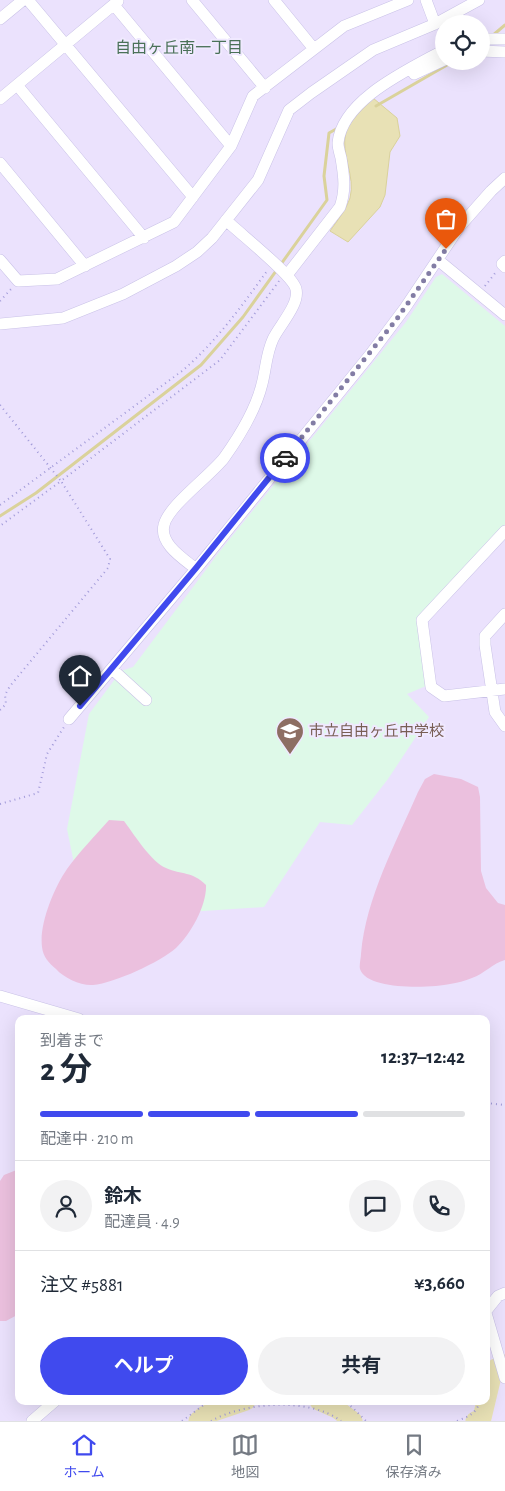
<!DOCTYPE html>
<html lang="ja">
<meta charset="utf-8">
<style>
:root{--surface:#fff;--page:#f2f2f3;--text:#1f2937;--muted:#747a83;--line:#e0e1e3;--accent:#404aee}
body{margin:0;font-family:"Alegreya Sans","Noto Sans JP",sans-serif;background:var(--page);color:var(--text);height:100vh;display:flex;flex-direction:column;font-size:19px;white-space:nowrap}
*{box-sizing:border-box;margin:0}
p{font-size:16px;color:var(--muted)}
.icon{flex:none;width:28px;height:28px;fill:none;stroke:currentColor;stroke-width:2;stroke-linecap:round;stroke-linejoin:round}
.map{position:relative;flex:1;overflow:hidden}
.drawer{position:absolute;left:15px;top:1015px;width:475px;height:390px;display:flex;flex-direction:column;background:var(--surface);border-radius:10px;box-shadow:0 5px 20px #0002}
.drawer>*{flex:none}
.fabs{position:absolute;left:435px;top:15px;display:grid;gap:10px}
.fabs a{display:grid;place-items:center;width:55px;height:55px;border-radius:50%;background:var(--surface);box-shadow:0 5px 20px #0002;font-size:25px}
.pin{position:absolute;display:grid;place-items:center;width:42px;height:42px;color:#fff;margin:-51px -21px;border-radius:50% 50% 50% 0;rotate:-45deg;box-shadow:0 0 5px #0007}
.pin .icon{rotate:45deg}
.courier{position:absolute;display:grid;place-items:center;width:50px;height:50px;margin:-25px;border:4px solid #404aee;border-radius:50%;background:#fff;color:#222;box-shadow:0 1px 6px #0007}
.headline em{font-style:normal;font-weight:700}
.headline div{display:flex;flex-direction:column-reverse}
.headline{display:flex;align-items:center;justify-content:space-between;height:85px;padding:0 25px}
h1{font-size:32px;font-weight:700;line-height:38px}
.bar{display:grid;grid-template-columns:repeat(4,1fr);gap:8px 5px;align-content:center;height:60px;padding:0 25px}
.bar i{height:6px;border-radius:4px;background:var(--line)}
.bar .on{background:var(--accent)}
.bar p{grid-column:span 4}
.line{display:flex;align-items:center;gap:12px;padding:0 25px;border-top:1px solid var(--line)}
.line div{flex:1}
.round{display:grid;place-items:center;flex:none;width:52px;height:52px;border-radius:26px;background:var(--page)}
.primary-button{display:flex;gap:10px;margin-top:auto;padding:10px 25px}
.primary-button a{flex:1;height:58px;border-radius:30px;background:var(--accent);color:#fff;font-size:20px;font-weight:700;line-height:58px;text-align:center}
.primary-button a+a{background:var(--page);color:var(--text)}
.menu{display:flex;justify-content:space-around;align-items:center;height:70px;border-top:1px solid var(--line);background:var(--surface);font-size:14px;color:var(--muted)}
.menu a{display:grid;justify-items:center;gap:2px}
.menu .on{color:var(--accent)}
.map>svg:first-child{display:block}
</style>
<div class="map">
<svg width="505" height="1421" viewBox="0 0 505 1421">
<rect width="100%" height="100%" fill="#ebe2fd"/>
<path fill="#def9e8" d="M 442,274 L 505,326 L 505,525 L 417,618 L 426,686 L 407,694 L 429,717 L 388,779 L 352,825 L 320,822 L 264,907 L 158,914 L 79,888 L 67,829 L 89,714 L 121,671 L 133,667 L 220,551 L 406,322 L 436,277 Z"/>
<path fill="#ebc0de" d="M 434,774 L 461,779 L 478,787 L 480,797 L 481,871 L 486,888 L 498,903 L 505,905 L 505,960 C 493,963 484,974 472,978 C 465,981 457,983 450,984 C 432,988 367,991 360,969 C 359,965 361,958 361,954 C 366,897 396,843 418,792 L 425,779 Z
M 109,820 L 124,821 C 133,833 152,863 166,868 C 182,875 192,871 206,885 C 207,905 191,934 176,948 C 160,962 115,983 93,985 C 81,986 64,978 56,969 C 49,963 43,957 42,947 C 39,924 54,888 67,869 C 79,852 95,836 109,820 Z
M 19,1169 L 19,1314 L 6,1321 L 0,1321 L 0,1181 L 4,1175 Z"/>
<path fill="#e8e1b5" stroke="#dad29b" d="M 373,98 L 397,118 L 400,136 L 390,152 L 385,195 L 380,207 L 348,242 L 330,231 C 337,221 346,210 350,198 C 356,176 340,154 346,132 C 350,120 364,108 373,98 Z"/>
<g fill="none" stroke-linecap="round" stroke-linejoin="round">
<path stroke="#dad29b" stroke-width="3" d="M 492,36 L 505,25
M 376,106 L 454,61
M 0,516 L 36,493 L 201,365 L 243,317 L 327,200 L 324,176 L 329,133 L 338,128"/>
<path stroke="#e8e1b5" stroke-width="19" d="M 319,1401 L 337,1409 L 353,1421
M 198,1421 L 205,1415 L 246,1401
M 475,1421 L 482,1418 L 493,1372 L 496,1368 L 505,1364"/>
<g stroke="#c9c2e7" stroke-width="12">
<path id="minor" d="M 28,0 L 193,197
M 192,0 L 265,88
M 274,0 L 314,49
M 426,0 L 435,24
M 114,5 L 231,146
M 0,19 L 23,0
M 481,39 L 505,39
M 481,51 L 505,52
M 414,74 L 444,60
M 17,85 L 144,238
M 0,99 L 118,1
M 0,163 L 85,266
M 0,260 L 18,281 L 57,279 L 174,222 L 231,146 L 253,96 L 344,26 L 408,0
M 438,260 L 505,315
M 505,261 L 502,264 L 505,267
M 287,275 L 340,207 C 346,190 344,176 341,158 C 340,154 338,148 338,143 C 342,99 410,69 444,50
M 0,324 L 63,318 L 123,294 L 176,266 L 197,252 L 212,238 L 258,180 L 289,110 L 311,93 L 373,50 L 435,24 L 479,0
M 505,531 L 422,620 L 431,687 L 444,696 L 505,689
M 196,569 C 184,559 159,544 164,525 C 168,506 210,476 224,458 C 239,437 256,409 262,384 C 266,369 266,354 273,339 C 279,326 300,304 296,289 C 293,275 239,233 226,220
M 505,614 L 485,636 L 485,645 L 495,712 L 505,726
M 112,669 L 146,700
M 69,719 L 196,569 L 369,356 L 405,308 L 460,226 L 491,191 L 505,178
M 0,996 L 79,1019
M 486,1311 L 498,1296 L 505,1293
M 486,1313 L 505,1378
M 32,1421 L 55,1401"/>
</g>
<path stroke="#a29bd9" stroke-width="2" stroke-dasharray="1 4" stroke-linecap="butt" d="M 485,286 L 496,272
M 0,301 L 12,288
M 0,405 L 61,481 L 0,526
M 0,505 L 182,371 C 216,342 241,307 267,271
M 0,710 L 6,704 L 5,695 L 10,686 L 108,568 L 110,559 L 61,481 L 220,360 L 279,281
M 0,804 L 38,793 L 47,754 L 64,727
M 486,1103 L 505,1105
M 486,1372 L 490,1365
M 342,1401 L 352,1407 L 366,1421
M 182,1421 L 209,1401
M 211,1421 C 245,1402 309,1397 341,1421
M 457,1421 C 469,1416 476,1414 480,1401"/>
<use href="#minor" stroke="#fff" stroke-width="11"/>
</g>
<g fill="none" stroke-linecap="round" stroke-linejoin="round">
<path stroke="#837da5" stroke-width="5" stroke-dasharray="0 9" d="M 285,458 L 396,320 L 446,249"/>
<path stroke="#404aee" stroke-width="6" d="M 80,706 L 196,568 L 285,458"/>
</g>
<defs>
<g id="school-pin" transform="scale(1.4375)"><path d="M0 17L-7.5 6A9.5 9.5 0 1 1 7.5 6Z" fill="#8d6e63" stroke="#f0e9ff"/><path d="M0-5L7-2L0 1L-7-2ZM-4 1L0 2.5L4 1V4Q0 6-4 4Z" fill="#fff"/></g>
</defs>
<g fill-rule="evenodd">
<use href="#school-pin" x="290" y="731"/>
</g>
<g text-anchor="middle" stroke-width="4" stroke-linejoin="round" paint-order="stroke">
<g font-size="15" fill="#785e54" stroke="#f0e9ff" text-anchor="start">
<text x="309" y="736">市立自由ヶ丘中学校</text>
</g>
<g font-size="16" fill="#4a7158" stroke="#f0e9ff">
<text x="179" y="53">自由ヶ丘南一丁目</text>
</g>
</g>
</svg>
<div class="fabs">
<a><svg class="icon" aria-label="locate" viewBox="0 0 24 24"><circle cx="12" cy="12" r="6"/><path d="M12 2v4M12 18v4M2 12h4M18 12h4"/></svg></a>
</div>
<div class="pin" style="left:446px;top:249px;background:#ea580c"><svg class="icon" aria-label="bag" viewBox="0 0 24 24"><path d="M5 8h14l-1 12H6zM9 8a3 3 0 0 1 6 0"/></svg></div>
<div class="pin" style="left:80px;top:706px;background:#1f2937"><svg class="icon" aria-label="home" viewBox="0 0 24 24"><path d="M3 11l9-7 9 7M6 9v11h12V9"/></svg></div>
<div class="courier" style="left:285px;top:458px"><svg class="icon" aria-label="car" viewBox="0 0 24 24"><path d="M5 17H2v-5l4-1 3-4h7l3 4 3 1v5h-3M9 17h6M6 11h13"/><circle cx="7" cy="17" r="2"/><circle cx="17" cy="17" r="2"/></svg></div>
<section class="drawer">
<div class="headline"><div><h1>2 分</h1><p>到着まで</p></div><em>12:37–12:42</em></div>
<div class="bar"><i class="on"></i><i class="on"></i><i class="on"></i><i></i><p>配達中 · 210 m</p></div>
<div class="line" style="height:90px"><a class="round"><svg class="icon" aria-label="person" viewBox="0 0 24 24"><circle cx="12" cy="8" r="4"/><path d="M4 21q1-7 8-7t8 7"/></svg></a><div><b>鈴木</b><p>配達員 · 4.9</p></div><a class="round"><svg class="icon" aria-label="chat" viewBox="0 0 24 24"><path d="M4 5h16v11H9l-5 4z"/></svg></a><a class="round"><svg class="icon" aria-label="phone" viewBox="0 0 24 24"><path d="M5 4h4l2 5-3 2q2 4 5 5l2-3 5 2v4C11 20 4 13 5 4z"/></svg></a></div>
<div class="line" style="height:65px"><div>注文 #5881</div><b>¥3,660</b></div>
<div class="primary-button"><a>ヘルプ</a><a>共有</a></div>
</section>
</div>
<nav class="menu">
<a class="on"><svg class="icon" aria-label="home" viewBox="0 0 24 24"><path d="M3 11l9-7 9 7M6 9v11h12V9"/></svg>ホーム</a>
<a><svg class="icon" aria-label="map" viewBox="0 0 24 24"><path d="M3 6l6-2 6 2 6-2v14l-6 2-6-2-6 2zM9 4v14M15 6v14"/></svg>地図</a>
<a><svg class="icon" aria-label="saved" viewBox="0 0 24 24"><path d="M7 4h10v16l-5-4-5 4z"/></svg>保存済み</a>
</nav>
